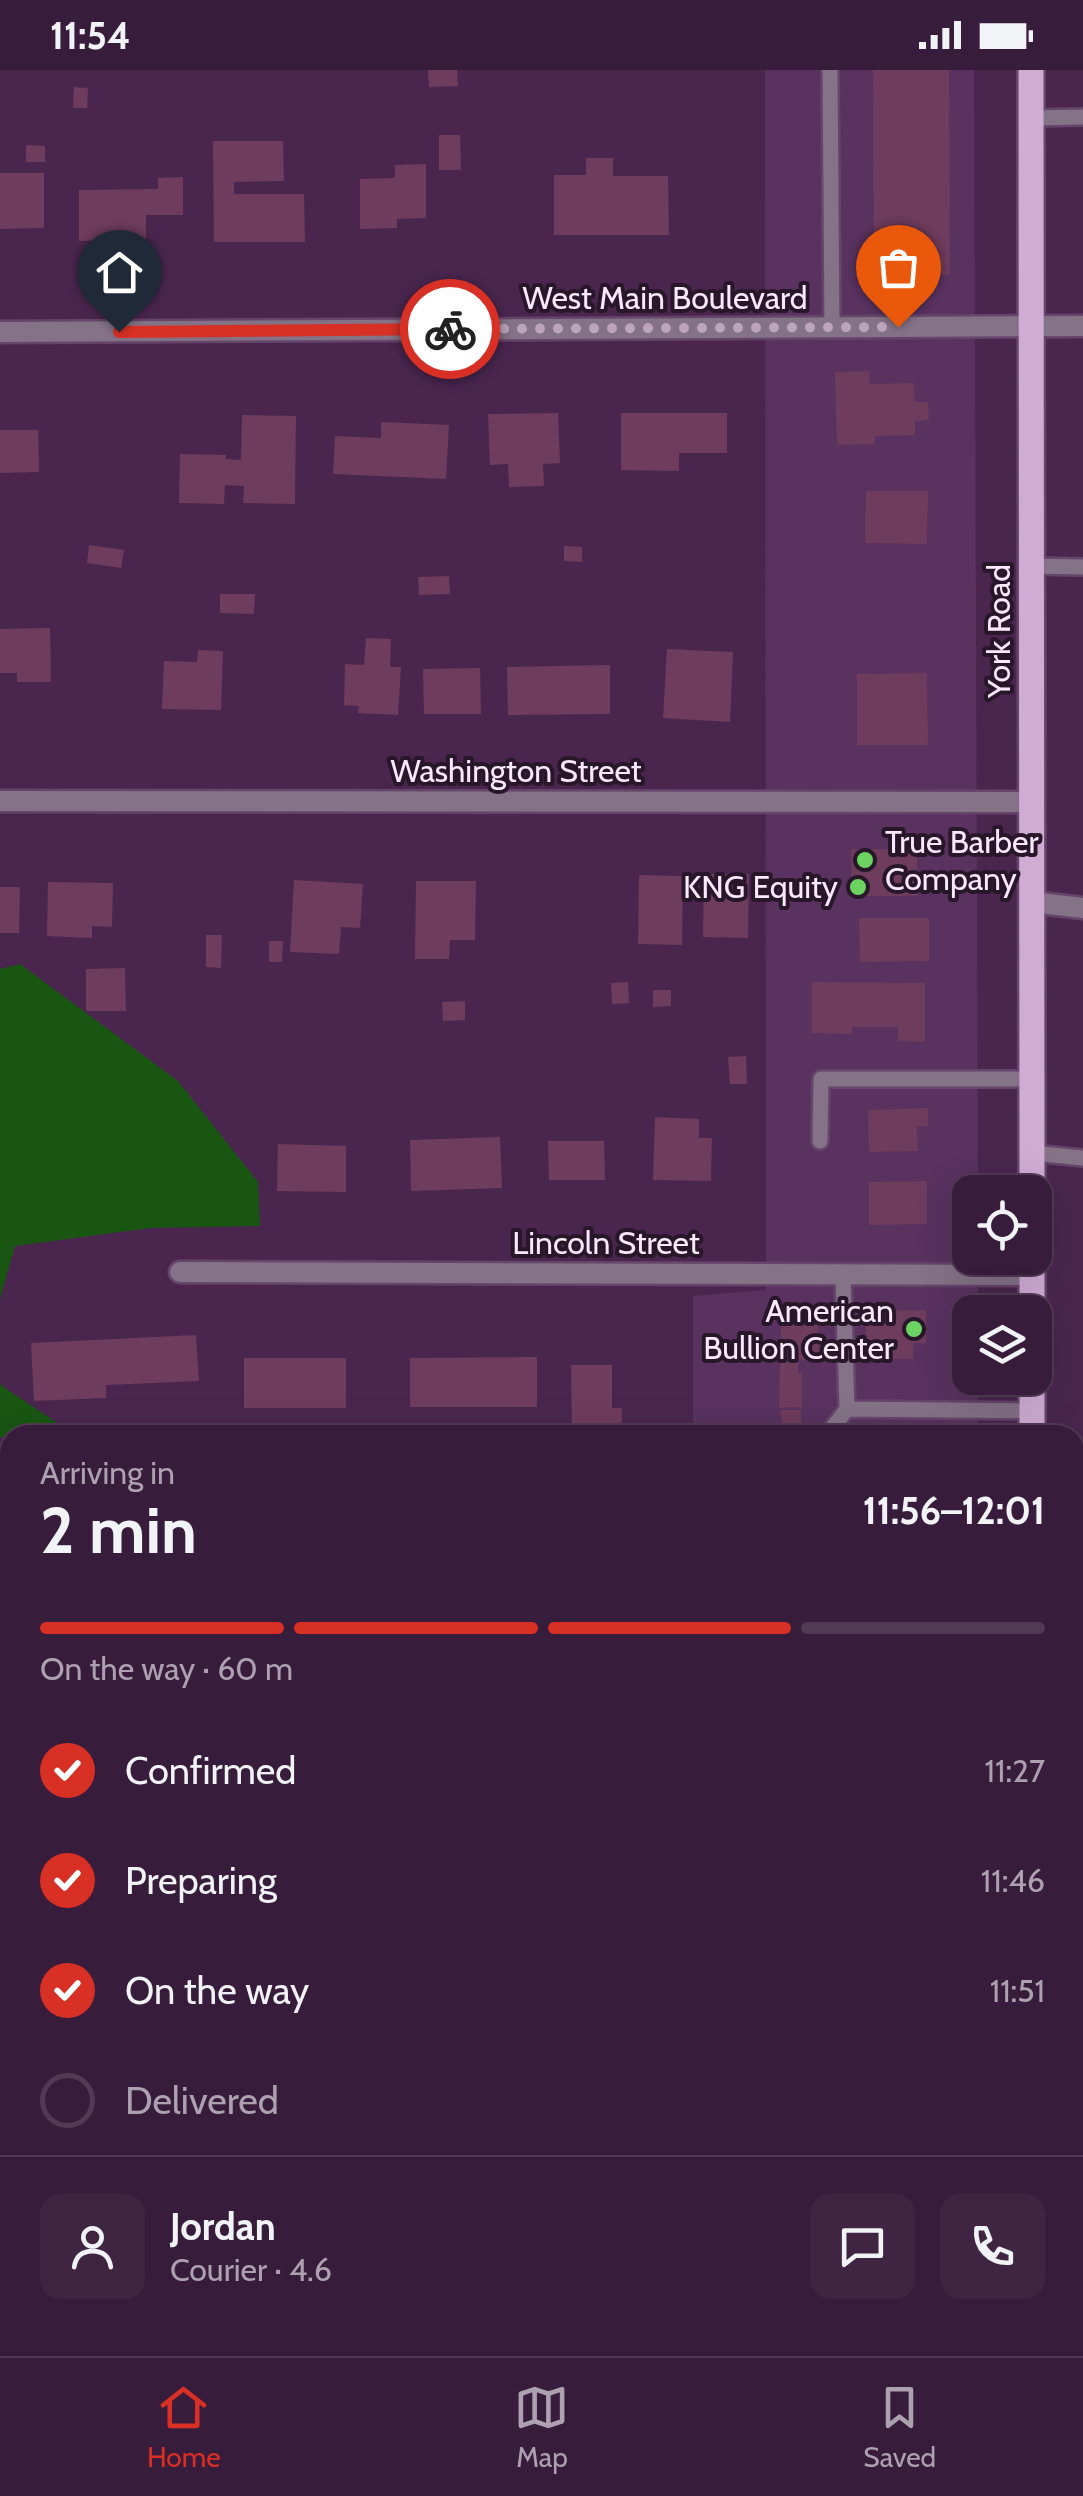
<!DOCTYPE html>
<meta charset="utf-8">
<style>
:root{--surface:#381c3b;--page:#3f2542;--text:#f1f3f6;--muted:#aba1af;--line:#523a55;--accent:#d93025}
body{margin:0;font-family:Cabin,sans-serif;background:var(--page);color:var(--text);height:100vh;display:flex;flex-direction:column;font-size:38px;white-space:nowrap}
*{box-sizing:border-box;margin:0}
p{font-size:32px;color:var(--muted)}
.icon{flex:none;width:55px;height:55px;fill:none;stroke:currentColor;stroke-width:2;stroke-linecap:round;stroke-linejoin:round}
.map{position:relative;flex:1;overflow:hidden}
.sheet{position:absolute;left:0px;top:1355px;width:1085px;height:932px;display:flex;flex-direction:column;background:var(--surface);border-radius:30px 30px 0 0;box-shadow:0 10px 40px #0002,0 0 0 2px var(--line)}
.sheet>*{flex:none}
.controls{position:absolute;left:952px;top:1105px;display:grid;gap:20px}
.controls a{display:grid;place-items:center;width:100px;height:100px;border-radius:20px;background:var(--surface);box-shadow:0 10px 40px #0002,0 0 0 2px var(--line);font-size:50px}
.pin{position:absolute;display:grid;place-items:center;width:85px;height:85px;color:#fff;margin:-102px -42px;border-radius:50% 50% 50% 0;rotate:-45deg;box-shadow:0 0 10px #0007}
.pin .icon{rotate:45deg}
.courier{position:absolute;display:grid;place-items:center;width:100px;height:100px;margin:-50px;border:8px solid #d93025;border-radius:50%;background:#fff;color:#222;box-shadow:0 2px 12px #0007}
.head em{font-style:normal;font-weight:700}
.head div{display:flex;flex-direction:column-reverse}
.head{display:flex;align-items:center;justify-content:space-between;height:170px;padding:0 40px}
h1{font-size:65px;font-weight:700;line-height:75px}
.bar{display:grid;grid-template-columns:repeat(4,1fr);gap:15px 10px;align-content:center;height:120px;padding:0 40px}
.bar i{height:12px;border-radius:8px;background:var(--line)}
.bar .selected{background:var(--accent)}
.bar p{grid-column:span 4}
.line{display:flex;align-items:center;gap:25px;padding:0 40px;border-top:2px solid var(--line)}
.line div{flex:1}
.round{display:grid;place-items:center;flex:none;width:105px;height:105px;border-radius:20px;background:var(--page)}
ol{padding:0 40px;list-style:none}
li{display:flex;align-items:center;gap:30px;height:110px}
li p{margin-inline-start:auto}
li .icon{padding:10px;border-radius:50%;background:var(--accent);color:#fff;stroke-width:4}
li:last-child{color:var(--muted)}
li i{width:55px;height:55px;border:5px solid var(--line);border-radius:50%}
.status{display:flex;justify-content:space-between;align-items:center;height:70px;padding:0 50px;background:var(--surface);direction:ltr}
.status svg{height:28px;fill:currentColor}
.menu{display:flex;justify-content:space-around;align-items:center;height:140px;border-top:2px solid var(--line);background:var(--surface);font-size:28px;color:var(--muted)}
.menu a{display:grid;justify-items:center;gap:5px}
.menu .selected{color:var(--accent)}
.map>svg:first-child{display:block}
</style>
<div class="status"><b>11:54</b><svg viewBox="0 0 49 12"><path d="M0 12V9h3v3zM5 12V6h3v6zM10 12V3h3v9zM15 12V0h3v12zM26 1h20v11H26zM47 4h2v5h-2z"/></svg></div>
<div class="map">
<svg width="1083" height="2286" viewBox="0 0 1083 2286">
<rect width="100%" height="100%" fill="#4a264f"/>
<path fill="#59325f" d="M 765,0 L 974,0 L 978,1122 L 970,1122 L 970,1188 L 978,1188 L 978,1242 L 970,1242 L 970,1308 L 978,1308 L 978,1365 L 693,1365 L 693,1226 L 766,1220 Z
M 656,2278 L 981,2278 L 981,2286 L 656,2286 Z"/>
<path fill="#185612" d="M 20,894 L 178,1011 L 258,1112 L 260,1156 L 150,1158 L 15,1176 L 0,1229 L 0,899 Z
M 0,1313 L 2,1316 L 75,1365 L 10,1365 L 10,1369 L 0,1367 Z
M 0,1686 L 10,1686 L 10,2278 L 293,2278 L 311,2286 L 0,2286 Z"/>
<path fill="#6e3c5c" d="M 428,0 L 457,0 L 458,16 L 429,17 Z
M 873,0 L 949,0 L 950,205 L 874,205 Z
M 74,17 L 88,18 L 87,38 L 73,38 Z
M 439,65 L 460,65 L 461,100 L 439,100 Z
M 213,71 L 283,71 L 284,111 L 234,112 L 234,124 L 304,124 L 305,172 L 214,172 Z
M 26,75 L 45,76 L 45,92 L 26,92 Z
M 586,88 L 613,88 L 613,106 L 668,106 L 669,165 L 554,165 L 554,105 L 586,105 Z
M 426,94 L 426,148 L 397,149 L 397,158 L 360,159 L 360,109 L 395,108 L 395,95 Z
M 0,103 L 44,103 L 44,158 L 0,159 Z
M 183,107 L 183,145 L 146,145 L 146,170 L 79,171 L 79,120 L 158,119 L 158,108 Z
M 869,301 L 870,314 L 914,313 L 915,332 L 928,332 L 929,350 L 915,351 L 915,365 L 875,366 L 875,374 L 837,375 L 835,302 Z
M 558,343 L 560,393 L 543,394 L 544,416 L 509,417 L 508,394 L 490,395 L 488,344 Z
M 621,343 L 727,343 L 727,383 L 679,383 L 679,401 L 621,400 Z
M 242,345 L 296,346 L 295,434 L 243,433 L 244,416 L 225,415 L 224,434 L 179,433 L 180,384 L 226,385 L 226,389 L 241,390 Z
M 381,352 L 449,355 L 446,409 L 333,404 L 335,366 L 381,368 Z
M 0,360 L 38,360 L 39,402 L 0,403 Z
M 866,421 L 928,421 L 927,474 L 865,473 Z
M 89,475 L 124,480 L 121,498 L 87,493 Z
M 564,476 L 582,477 L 582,492 L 564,491 Z
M 449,506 L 450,524 L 419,525 L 418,507 Z
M 220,524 L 255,524 L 254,544 L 220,543 Z
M 50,558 L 51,612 L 17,612 L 17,603 L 0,603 L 0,559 Z
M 366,568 L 391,569 L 390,597 L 401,597 L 398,645 L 358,643 L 359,636 L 344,635 L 345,594 L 364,595 Z
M 667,579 L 733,582 L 730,652 L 663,648 Z
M 198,580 L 223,581 L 221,640 L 162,639 L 164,591 L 197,592 Z
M 610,595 L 610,644 L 508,645 L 507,597 Z
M 480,598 L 481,644 L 424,644 L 423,599 Z
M 927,603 L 928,675 L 857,675 L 857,604 Z
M 851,779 L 917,779 L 917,826 L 852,826 Z
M 704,804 L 749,804 L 748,868 L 703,867 Z
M 639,805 L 683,806 L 682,875 L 638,874 Z
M 294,810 L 363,814 L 360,858 L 341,857 L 339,884 L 290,882 Z
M 416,811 L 476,811 L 475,870 L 450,870 L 449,889 L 415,889 Z
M 48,812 L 113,813 L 112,857 L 92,856 L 92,868 L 47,866 Z
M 0,817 L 20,817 L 19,863 L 0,863 Z
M 859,848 L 929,848 L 929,891 L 860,892 Z
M 206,865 L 222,865 L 221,898 L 206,897 Z
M 269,871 L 283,871 L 282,892 L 269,892 Z
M 125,898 L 126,941 L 86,941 L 86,899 Z
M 628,912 L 629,933 L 612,934 L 611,913 Z
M 812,912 L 925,913 L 925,972 L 898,971 L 898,957 L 852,957 L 852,964 L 812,963 Z
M 653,920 L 671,920 L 671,936 L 653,937 Z
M 465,931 L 465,950 L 443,951 L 442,932 Z
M 746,986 L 747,1014 L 730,1014 L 728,987 Z
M 928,1038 L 928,1056 L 917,1057 L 918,1081 L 869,1082 L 868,1040 Z
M 655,1047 L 699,1049 L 699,1068 L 712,1068 L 711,1111 L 653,1110 Z
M 500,1067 L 502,1118 L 411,1121 L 410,1070 Z
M 548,1071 L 604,1071 L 605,1110 L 549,1110 Z
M 278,1074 L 346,1076 L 346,1122 L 277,1121 Z
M 927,1111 L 927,1154 L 869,1155 L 869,1112 Z
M 885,1234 L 885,1241 L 926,1240 L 926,1273 L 913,1273 L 913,1289 L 866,1289 L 865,1235 Z
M 818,1255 L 819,1290 L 781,1290 L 781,1256 Z
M 196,1265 L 199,1311 L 106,1315 L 106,1328 L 34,1331 L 31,1273 Z
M 537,1287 L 537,1337 L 410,1337 L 410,1288 Z
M 244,1288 L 346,1288 L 346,1338 L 244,1338 Z
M 780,1292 L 798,1292 L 798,1304 L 802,1303 L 802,1337 L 779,1338 Z
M 571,1295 L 612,1295 L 612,1338 L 622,1338 L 622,1365 L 572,1365 Z
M 781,1340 L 801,1340 L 801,1365 L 782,1365 Z
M 577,2278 L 632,2278 L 632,2286 L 577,2286 Z
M 788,2278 L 858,2278 L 858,2286 L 788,2286 Z"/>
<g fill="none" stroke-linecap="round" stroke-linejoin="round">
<g stroke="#66456b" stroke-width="20">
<path id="service" d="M 830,0 L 832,257
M 1031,48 L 1083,47
M 1031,496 L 1083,497
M 820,1071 L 821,1009 L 1032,1009
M 1032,1083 L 1083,1088
M 847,1339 L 1032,1341
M 827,1365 L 847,1339 L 843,1204
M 1075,1916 L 1083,1916
M 1075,2269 L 1083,2269
M 876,2278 L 876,2286
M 715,2286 L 715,2278"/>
</g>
<g stroke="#66456b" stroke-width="25">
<path id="minor" d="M 0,262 L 1083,256
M 0,731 L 1032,732
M 1032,832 L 1083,838
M 180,1202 L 1032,1205
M 0,1666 L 10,1666
M 0,2136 L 10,2135"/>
</g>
<g stroke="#66456b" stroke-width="30">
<path id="primary" d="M 1031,0 L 1032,1122
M 1032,1188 L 1032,1242
M 1032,1308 L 1032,1365
M 1033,2278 L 1033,2286"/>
</g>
<use href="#service" stroke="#847286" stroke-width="15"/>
<use href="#minor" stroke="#847286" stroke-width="20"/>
<use href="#primary" stroke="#d0acd5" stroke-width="25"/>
</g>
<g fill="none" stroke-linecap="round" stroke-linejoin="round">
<path stroke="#bca4bf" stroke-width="10" stroke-dasharray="0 18" d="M 450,259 L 898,257"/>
<path stroke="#d93025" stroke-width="12" d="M 119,262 L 450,259"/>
</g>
<g fill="#6cd362" stroke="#271729" stroke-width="4">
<circle cx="865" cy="790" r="10"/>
<circle cx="858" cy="817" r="10"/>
<circle cx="914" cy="1259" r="10"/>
</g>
<g text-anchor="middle" stroke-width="8" stroke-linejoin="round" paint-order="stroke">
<g font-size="32" fill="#fae8fc" stroke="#271729">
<text x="665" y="239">West Main Boulevard</text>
<text transform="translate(999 561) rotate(-90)" y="11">York Road</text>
<text x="516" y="712">Washington Street</text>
<text x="606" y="1184">Lincoln Street</text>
</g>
<g font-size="32" fill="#fae8fc" stroke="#271729" text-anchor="end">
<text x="885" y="783" text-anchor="start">True Barber<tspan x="885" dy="37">Company</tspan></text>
<text x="838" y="828">KNG Equity</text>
<text x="894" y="1252">American<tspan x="894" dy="37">Bullion Center</tspan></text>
</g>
</g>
</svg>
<div class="controls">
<a><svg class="icon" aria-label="locate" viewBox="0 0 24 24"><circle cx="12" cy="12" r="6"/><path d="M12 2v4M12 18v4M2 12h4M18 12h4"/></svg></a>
<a><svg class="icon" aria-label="layers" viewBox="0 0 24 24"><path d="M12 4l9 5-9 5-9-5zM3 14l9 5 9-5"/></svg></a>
</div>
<div class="pin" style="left:898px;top:257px;background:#ea580c"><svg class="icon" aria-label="bag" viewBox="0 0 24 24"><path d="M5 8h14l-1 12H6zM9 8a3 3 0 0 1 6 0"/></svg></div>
<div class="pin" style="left:119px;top:262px;background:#1f2937"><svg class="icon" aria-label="home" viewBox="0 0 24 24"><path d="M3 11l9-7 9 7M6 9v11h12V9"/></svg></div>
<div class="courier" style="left:450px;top:259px"><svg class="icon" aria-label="bike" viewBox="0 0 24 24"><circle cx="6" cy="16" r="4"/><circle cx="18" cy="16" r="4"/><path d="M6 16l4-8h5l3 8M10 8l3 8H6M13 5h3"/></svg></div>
<section class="sheet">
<div class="head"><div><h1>2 min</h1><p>Arriving in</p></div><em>11:56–12:01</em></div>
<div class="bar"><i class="selected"></i><i class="selected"></i><i class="selected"></i><i></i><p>On the way · 60 m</p></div>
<ol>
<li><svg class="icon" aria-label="check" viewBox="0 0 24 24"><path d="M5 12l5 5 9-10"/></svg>Confirmed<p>11:27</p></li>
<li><svg class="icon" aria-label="check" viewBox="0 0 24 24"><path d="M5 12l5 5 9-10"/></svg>Preparing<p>11:46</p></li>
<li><svg class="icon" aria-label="check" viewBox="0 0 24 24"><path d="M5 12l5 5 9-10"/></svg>On the way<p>11:51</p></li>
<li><i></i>Delivered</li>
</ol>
<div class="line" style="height:180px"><a class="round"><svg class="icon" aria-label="person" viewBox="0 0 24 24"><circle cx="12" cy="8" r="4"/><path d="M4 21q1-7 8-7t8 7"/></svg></a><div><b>Jordan</b><p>Courier · 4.6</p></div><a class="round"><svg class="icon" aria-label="chat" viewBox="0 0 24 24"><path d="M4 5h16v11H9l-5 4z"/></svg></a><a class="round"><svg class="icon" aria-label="phone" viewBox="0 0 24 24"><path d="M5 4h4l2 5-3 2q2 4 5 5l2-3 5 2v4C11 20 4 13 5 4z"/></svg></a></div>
</section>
</div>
<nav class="menu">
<a class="selected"><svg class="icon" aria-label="home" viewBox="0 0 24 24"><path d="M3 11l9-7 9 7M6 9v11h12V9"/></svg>Home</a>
<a><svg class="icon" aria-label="map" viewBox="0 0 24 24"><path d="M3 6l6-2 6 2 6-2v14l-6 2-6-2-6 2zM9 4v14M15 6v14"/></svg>Map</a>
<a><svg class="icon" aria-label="saved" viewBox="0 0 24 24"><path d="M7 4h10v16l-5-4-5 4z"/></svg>Saved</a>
</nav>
